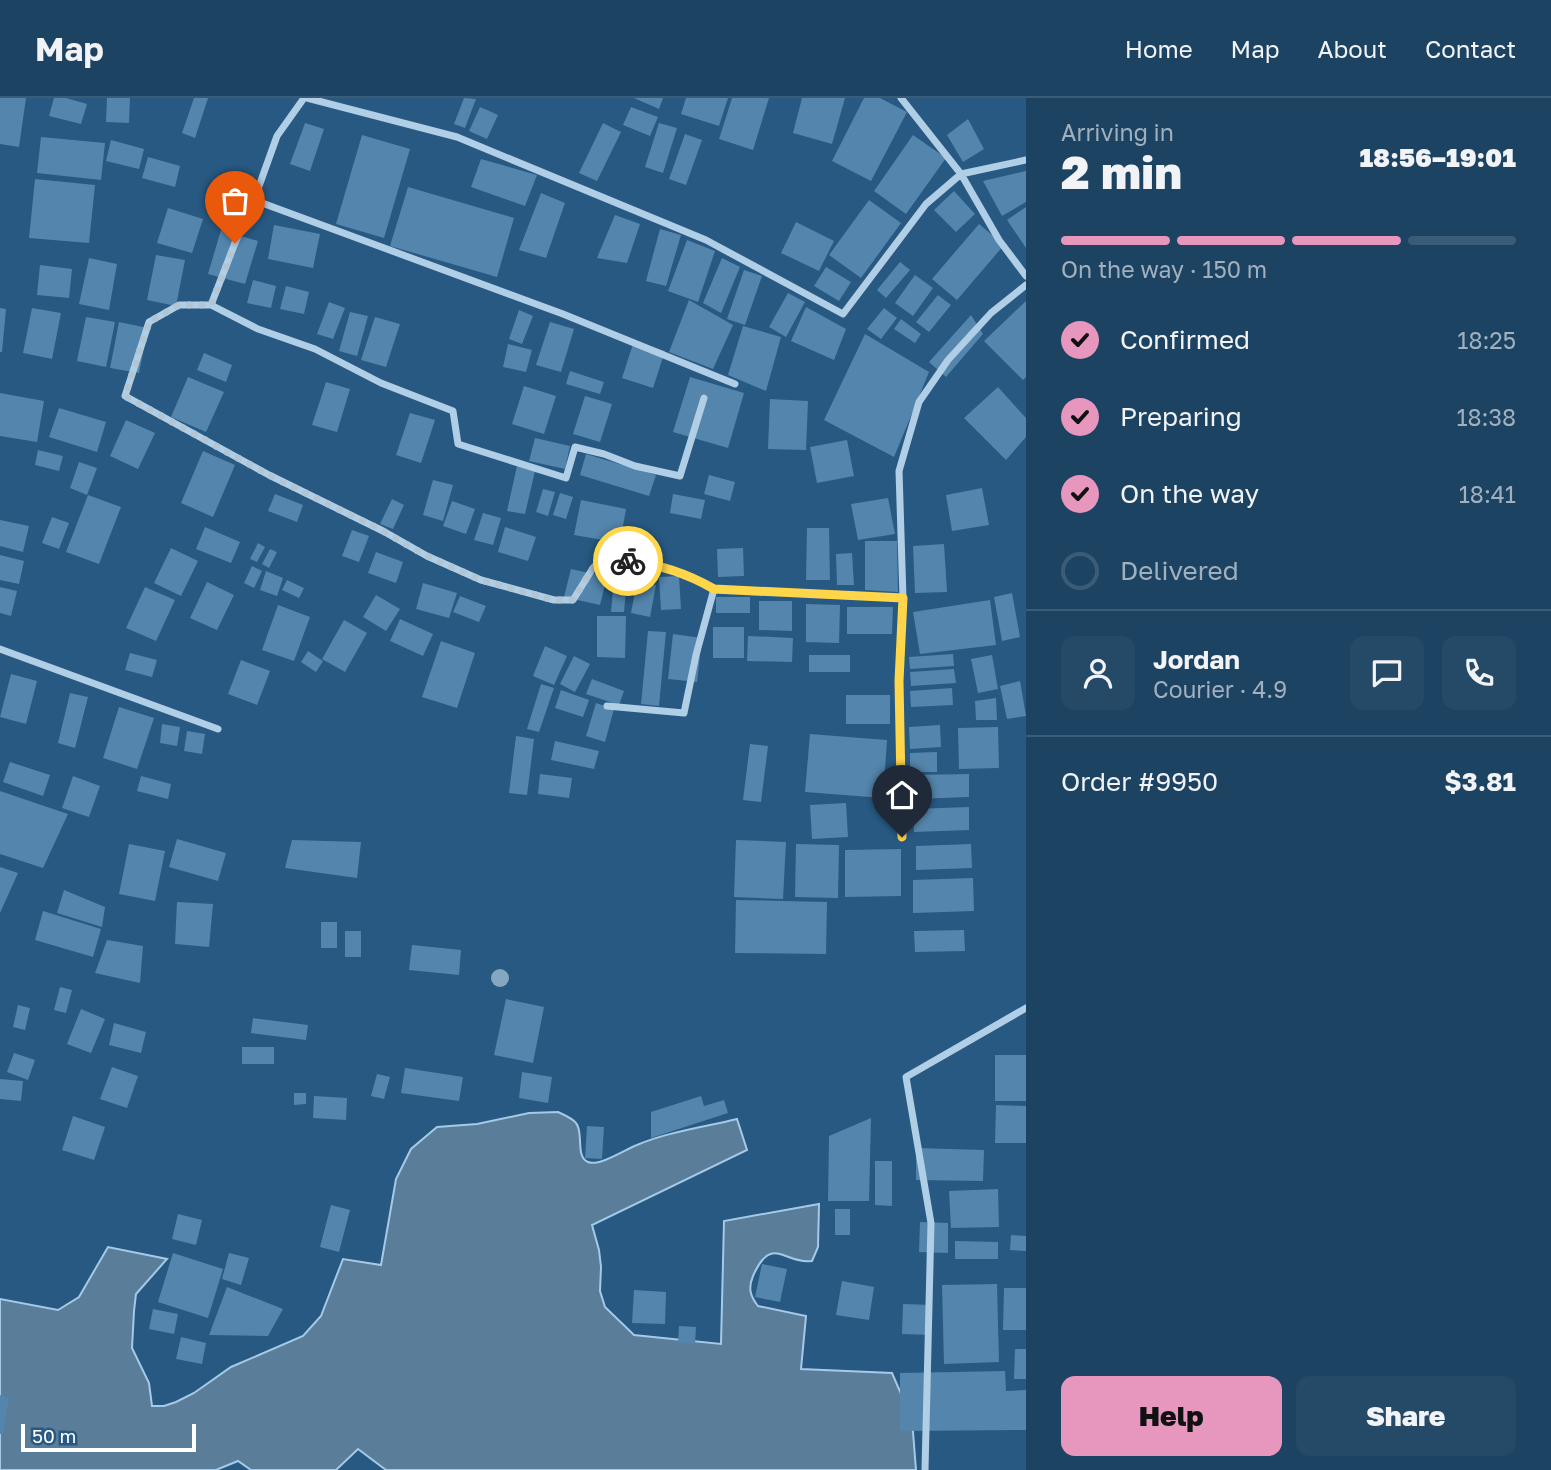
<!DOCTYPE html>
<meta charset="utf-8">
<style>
:root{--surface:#1d4362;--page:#254a68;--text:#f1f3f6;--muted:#a0b0be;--line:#3b5c77;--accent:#e797bd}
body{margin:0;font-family:"Golos Text",sans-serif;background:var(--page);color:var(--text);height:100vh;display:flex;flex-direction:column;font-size:26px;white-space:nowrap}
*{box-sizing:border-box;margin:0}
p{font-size:23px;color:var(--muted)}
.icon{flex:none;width:38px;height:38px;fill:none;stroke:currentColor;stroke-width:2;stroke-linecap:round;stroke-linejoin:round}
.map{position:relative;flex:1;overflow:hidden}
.drawer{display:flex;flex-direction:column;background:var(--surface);width:525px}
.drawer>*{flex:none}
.scale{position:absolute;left:21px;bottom:18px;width:175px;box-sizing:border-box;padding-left:7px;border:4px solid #fff;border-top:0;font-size:19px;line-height:24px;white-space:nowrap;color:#fff;-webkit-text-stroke:5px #275982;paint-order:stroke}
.pin{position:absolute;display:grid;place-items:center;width:60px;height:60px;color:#fff;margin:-72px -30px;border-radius:50% 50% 50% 0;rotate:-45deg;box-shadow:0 0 7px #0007}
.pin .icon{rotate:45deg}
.courier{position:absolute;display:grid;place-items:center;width:70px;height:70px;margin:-35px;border:5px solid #ffd54a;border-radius:50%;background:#fff;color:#222;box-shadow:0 2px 9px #0007}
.summary em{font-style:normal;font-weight:800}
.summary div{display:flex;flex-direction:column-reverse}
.summary{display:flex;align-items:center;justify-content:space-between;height:119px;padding:0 35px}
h1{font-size:46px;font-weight:800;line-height:52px}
.bar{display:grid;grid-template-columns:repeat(4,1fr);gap:10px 7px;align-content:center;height:84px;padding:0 35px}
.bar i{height:9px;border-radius:5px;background:var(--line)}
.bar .active{background:var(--accent)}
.bar p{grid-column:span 4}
.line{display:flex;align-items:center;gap:18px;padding:0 35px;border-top:2px solid var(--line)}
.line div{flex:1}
.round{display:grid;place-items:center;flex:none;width:74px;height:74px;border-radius:14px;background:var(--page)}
ol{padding:0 35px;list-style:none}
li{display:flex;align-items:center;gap:21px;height:77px}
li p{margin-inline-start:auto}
li .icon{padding:7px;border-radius:50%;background:var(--accent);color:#111;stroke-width:4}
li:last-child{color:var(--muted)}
li i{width:38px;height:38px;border:4px solid var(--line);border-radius:50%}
.button{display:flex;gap:14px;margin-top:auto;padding:14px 35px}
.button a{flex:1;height:80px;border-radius:14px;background:var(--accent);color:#111;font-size:28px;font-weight:800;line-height:80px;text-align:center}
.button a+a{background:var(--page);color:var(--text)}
header{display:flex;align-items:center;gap:42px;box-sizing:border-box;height:98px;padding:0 35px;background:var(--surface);border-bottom:2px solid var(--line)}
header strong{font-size:33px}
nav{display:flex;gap:38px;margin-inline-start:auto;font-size:24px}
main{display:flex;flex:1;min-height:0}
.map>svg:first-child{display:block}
</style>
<header>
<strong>Map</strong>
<nav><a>Home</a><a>Map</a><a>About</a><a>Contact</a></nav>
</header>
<main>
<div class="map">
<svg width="1026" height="1372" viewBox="0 0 1026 1372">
<rect width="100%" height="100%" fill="#275982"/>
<path fill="#5a7d99" stroke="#a5cae7" stroke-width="2" d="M 558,1014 C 564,1017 572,1020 576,1025 C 584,1034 575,1059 588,1064 C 599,1069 626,1051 637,1047 C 667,1034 705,1029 737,1021 L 747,1052 L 592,1127 L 599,1152 L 601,1169 L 600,1193 L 605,1209 L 634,1237 L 721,1246 L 724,1123 L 819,1106 L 818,1149 L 812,1163 C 785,1167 772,1135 753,1178 C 748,1190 750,1198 758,1208 L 806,1218 L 801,1271 L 892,1275 L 912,1321 L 916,1372 L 386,1372 L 358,1351 L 336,1372 L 251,1372 L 238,1363 L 216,1372 L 0,1372 L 0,1201 L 58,1212 L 79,1199 L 108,1149 L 167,1161 L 136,1196 L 134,1213 L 132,1250 L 149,1285 L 152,1308 L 164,1308 L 176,1304 L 194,1295 L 231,1269 L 303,1238 L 321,1218 L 343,1161 L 381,1167 L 396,1081 L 411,1051 L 437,1029 L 477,1026 L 529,1015 Z"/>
<path fill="#5485ac" d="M 0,0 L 26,0 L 19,49 L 0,46 Z
M 54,0 L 66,0 L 87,6 L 81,26 L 49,18 Z
M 107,0 L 130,0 L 129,25 L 106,24 Z
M 194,0 L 208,0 L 195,40 L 182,35 Z
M 464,0 L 476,1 L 465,30 L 454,26 Z
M 634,0 L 663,0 L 659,11 Z
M 686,0 L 728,0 L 719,28 L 681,16 Z
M 732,0 L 769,0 L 753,52 L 719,41 Z
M 802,0 L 845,0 L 832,46 L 793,35 Z
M 864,0 L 880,0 L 907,14 L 871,83 L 832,63 Z
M 480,9 L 498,17 L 487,41 L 469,33 Z
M 631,9 L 658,19 L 650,38 L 623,27 Z
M 968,21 L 984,51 L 963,64 L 947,37 Z
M 305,25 L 324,31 L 310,73 L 290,66 Z
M 603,25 L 621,34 L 597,83 L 579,75 Z
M 659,25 L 677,30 L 663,75 L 645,69 Z
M 685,36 L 702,42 L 686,87 L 669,81 Z
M 362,37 L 410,51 L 384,140 L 336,126 Z
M 913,37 L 946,60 L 906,116 L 874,93 Z
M 41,39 L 105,45 L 101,82 L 37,75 Z
M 111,42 L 144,51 L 139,71 L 106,63 Z
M 148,59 L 180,68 L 175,89 L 142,80 Z
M 481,61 L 537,77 L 525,108 L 471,89 Z
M 1026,73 L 1026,104 L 1002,118 L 983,83 Z
M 35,81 L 95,87 L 89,145 L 29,140 Z
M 408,89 L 514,120 L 497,179 L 390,148 Z
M 954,93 L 975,116 L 956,134 L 934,112 Z
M 541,95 L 565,105 L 546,160 L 519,152 Z
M 869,102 L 901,125 L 861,180 L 829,157 Z
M 1026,109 L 1026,150 L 1007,122 Z
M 168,110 L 203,121 L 192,155 L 157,145 Z
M 615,117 L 640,126 L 627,165 L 597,160 Z
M 796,124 L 834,143 L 819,173 L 781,155 Z
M 979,126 L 1004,147 L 957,202 L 932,181 Z
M 274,127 L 320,136 L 313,170 L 268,161 Z
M 660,131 L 681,137 L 666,188 L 646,183 Z
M 221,132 L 258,143 L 245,186 L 208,176 Z
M 687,142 L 715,153 L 698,204 L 668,193 Z
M 156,157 L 185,162 L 176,208 L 147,202 Z
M 89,160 L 117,166 L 109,212 L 79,206 Z
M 722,160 L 740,169 L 721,215 L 703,205 Z
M 900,164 L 910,172 L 886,200 L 877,192 Z
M 40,167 L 72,171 L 69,200 L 37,197 Z
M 826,169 L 851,184 L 839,203 L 814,188 Z
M 744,172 L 762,178 L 745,227 L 727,221 Z
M 915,177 L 933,190 L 913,218 L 895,205 Z
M 253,182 L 276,188 L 271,210 L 247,205 Z
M 286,188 L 309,194 L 304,216 L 280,211 Z
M 788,195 L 805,204 L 786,239 L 769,229 Z
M 938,197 L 951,207 L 929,234 L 916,224 Z
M 689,202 L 733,227 L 713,271 L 669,254 Z
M 1026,203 L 1026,279 L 1023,282 L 984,243 Z
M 329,204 L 345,210 L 333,241 L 317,236 Z
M 806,209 L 846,231 L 834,262 L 791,243 Z
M 0,210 L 6,211 L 2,254 L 0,254 Z
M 32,210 L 61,215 L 52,261 L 23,255 Z
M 884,210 L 897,220 L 881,241 L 867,231 Z
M 519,212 L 533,218 L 522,246 L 509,241 Z
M 350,214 L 368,218 L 357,258 L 339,253 Z
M 971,217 L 983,236 L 946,279 L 929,264 Z
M 86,219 L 115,224 L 106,269 L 77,263 Z
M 375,219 L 400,226 L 386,269 L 361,262 Z
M 901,221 L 921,236 L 915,245 L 894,231 Z
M 119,224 L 148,230 L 139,275 L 110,270 Z
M 550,224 L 574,231 L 561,274 L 536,267 Z
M 743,228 L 781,239 L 766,293 L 728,277 Z
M 865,236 L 929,274 L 894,359 L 824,322 Z
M 634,243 L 665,253 L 653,290 L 622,280 Z
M 508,246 L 532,252 L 526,274 L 503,269 Z
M 204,255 L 232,267 L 226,284 L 197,272 Z
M 570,273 L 604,284 L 600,296 L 566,286 Z
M 188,279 L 224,294 L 206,334 L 171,319 Z
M 690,279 L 744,295 L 728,350 L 673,334 Z
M 326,284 L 350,291 L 337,334 L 312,327 Z
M 524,288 L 556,298 L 544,336 L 512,326 Z
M 998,289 L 1026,320 L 1026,339 L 1006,362 L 964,320 Z
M 0,295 L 44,303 L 37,344 L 0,338 Z
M 585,298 L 612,306 L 600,344 L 573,336 Z
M 770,301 L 808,303 L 806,352 L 768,351 Z
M 59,310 L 106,324 L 97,354 L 49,339 Z
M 410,315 L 435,322 L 421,365 L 396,357 Z
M 126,322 L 155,335 L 138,371 L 110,358 Z
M 535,340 L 570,348 L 565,371 L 529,363 Z
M 847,342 L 854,378 L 817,385 L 810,349 Z
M 38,352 L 63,358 L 59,373 L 35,367 Z
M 203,353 L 235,367 L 213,419 L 181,405 Z
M 586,356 L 656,377 L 649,398 L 580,377 Z
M 79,364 L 97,370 L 87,397 L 70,390 Z
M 517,368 L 535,373 L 525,416 L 507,413 Z
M 709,377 L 735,384 L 730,403 L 704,396 Z
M 433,382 L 453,387 L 443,423 L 423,417 Z
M 982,390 L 989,427 L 952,433 L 946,397 Z
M 543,391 L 555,394 L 548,418 L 536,414 Z
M 560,395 L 573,399 L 566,421 L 553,417 Z
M 275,396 L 303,407 L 297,424 L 268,413 Z
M 673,396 L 705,402 L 701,421 L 670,415 Z
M 88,397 L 121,409 L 99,466 L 66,454 Z
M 888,400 L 895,436 L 858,442 L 851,406 Z
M 392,401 L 404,407 L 393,431 L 380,426 Z
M 581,402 L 626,411 L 620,445 L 574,437 Z
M 452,403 L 475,411 L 466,436 L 443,428 Z
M 483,415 L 501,420 L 493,447 L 474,442 Z
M 52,419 L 69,425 L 59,451 L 42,445 Z
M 0,422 L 29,428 L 23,454 L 0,448 Z
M 205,429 L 240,444 L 231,465 L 196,451 Z
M 505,429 L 536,439 L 528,463 L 498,454 Z
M 807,430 L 829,430 L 830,482 L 806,482 Z
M 352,432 L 369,438 L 359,464 L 342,458 Z
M 865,443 L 897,443 L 898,494 L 865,492 Z
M 258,445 L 265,449 L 257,464 L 250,461 Z
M 944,446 L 947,494 L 915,495 L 913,448 Z
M 171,450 L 198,463 L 181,498 L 154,485 Z
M 743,450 L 744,478 L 718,479 L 717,451 Z
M 270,451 L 277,454 L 269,470 L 262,466 Z
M 376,454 L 403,464 L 396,485 L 368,475 Z
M 852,455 L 854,487 L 837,487 L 836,456 Z
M 0,457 L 24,463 L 19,486 L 0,482 Z
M 252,468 L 262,473 L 254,490 L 244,485 Z
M 571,471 L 607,479 L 600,507 L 564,499 Z
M 266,473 L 283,480 L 277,498 L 260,492 Z
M 679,478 L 681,511 L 661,512 L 659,479 Z
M 614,480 L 627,481 L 624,514 L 611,514 Z
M 287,482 L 304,490 L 299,500 L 282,492 Z
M 637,483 L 656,487 L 650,519 L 631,515 Z
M 207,484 L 234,497 L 217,532 L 190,520 Z
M 423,485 L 457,495 L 449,520 L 416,511 Z
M 0,489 L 17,493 L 11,518 L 0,515 Z
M 145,489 L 175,502 L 156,543 L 126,530 Z
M 1012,495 L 1020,539 L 1002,543 L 994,499 Z
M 376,497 L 400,511 L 386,533 L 363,519 Z
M 460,498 L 486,508 L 479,524 L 453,514 Z
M 716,499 L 750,499 L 750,515 L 716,515 Z
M 990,502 L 996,547 L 920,556 L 913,514 Z
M 759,503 L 792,503 L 792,533 L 759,532 Z
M 806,506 L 840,507 L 839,545 L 806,544 Z
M 278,507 L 310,519 L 294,563 L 262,552 Z
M 847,509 L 893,509 L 892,536 L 847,536 Z
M 597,518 L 626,518 L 625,560 L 597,559 Z
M 400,521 L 433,536 L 423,558 L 390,543 Z
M 344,522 L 367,535 L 345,574 L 322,561 Z
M 713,529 L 744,529 L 744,560 L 713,560 Z
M 648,533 L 666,534 L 659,608 L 641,606 Z
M 673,536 L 702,540 L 697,584 L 668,581 Z
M 748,538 L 793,540 L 792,564 L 747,563 Z
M 441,543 L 475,555 L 457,610 L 422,599 Z
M 545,548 L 567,558 L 554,587 L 533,578 Z
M 308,553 L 323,563 L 316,574 L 301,564 Z
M 130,555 L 157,562 L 152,579 L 125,572 Z
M 953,556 L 954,568 L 910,571 L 909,559 Z
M 809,557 L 850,557 L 850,574 L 809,574 Z
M 992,557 L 998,591 L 978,595 L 971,561 Z
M 574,558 L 590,566 L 575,594 L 560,586 Z
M 241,562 L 270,573 L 257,607 L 228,596 Z
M 954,571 L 956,585 L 911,588 L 910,574 Z
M 11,576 L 37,583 L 26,626 L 0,619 Z
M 592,581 L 624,593 L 619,607 L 586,596 Z
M 1020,583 L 1026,618 L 1007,621 L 1000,588 Z
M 541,586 L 554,590 L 539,634 L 527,631 Z
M 952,590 L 953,607 L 911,609 L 910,593 Z
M 561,592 L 589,602 L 583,619 L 555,610 Z
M 70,595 L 88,599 L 75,650 L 58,645 Z
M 846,597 L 890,597 L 890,626 L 846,626 Z
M 996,600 L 997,622 L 976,622 L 975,603 Z
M 596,605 L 614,611 L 605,644 L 586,638 Z
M 119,609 L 154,620 L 137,671 L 103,660 Z
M 162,626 L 180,629 L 177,648 L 160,645 Z
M 940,627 L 941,649 L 910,651 L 909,629 Z
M 998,629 L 999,670 L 959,671 L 958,630 Z
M 187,633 L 205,636 L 202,656 L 184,653 Z
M 810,636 L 887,642 L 883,700 L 805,694 Z
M 516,638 L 534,641 L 527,697 L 509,695 Z
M 555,643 L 599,653 L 594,671 L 551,662 Z
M 750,646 L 768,648 L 761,704 L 743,702 Z
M 937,654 L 937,674 L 910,674 L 910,655 Z
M 10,664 L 50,677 L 43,698 L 3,684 Z
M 540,676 L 572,680 L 569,700 L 538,696 Z
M 969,676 L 969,699 L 914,701 L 913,677 Z
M 73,678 L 100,688 L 89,719 L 62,710 Z
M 141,678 L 171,686 L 168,701 L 137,693 Z
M 0,693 L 68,716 L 43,770 L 0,756 Z
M 846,705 L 848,739 L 812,741 L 810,707 Z
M 969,709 L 969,732 L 914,734 L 913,711 Z
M 177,741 L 226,755 L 218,783 L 169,769 Z
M 292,742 L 361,744 L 357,780 L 285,770 Z
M 736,742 L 786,744 L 783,801 L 734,799 Z
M 129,746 L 165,753 L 155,803 L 119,796 Z
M 796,746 L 839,747 L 838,800 L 795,799 Z
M 971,746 L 972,770 L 916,772 L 916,748 Z
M 901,751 L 901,798 L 845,799 L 845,752 Z
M 0,769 L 18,775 L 0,815 Z
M 973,780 L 974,813 L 913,815 L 913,782 Z
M 64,792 L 105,809 L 102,829 L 57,815 Z
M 736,802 L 827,804 L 826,856 L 735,855 Z
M 177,804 L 213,806 L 209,849 L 175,846 Z
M 43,813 L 101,831 L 93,859 L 35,842 Z
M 321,824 L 337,824 L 337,850 L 321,850 Z
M 964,832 L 965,853 L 915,854 L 914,833 Z
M 345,833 L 361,833 L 361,859 L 345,859 Z
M 107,842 L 143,848 L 140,885 L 95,875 Z
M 412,847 L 461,852 L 459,877 L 409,872 Z
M 60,889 L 72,892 L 66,915 L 54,912 Z
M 506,901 L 544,909 L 533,965 L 494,957 Z
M 18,907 L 30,910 L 25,932 L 13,929 Z
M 81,911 L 105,921 L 91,955 L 67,946 Z
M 253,920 L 308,927 L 306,942 L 251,935 Z
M 114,925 L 146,934 L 141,955 L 109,947 Z
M 242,949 L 274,949 L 274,966 L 242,966 Z
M 14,955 L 35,962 L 28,982 L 7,974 Z
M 995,957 L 1026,957 L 1026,1003 L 995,1003 Z
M 112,969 L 138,978 L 127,1010 L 100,1001 Z
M 405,970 L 463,979 L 459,1003 L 401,995 Z
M 522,974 L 552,979 L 548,1005 L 519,1000 Z
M 377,976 L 390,979 L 384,1001 L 371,998 Z
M 0,981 L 23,983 L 21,1003 L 0,1001 Z
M 294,995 L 306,995 L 306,1006 L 294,1007 Z
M 314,998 L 347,1000 L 346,1022 L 313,1020 Z
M 701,998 L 704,1008 L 724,1002 L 728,1015 L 651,1040 L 651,1014 Z
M 996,1007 L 1026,1008 L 1026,1045 L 995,1045 Z
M 73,1018 L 105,1029 L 94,1062 L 62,1052 Z
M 871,1020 L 869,1103 L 828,1103 L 829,1038 Z
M 587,1028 L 604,1029 L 602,1061 L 585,1060 Z
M 916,1050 L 984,1052 L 983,1083 L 916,1082 Z
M 875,1063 L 892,1063 L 892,1108 L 875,1107 Z
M 998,1091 L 999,1129 L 951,1130 L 949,1093 Z
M 331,1107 L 350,1112 L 339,1154 L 320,1149 Z
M 835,1111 L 850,1111 L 850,1137 L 835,1137 Z
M 178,1116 L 202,1122 L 196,1147 L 172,1141 Z
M 920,1124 L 948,1125 L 948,1155 L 919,1154 Z
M 1011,1137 L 1026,1138 L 1026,1153 L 1010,1152 Z
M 955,1143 L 998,1144 L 998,1161 L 955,1161 Z
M 173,1155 L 223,1171 L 208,1220 L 158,1204 Z
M 229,1155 L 249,1160 L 241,1187 L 222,1181 Z
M 762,1166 L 787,1171 L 780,1204 L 755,1199 Z
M 842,1183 L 874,1189 L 869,1222 L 836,1217 Z
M 997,1186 L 999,1264 L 944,1266 L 942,1187 Z
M 227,1189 L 283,1211 L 268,1238 L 209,1237 Z
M 1004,1190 L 1026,1190 L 1026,1232 L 1003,1232 Z
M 634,1192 L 666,1194 L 665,1226 L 632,1225 Z
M 903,1206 L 932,1207 L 931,1237 L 902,1236 Z
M 153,1211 L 178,1216 L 174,1236 L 149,1231 Z
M 679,1228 L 696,1229 L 695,1246 L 678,1245 Z
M 181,1239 L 206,1245 L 202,1266 L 176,1261 Z
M 1015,1251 L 1026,1251 L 1026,1281 L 1014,1281 Z
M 1005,1273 L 1006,1293 L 1026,1292 L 1026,1332 L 900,1333 L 900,1275 Z
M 0,1297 L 9,1300 L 3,1337 L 0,1336 Z"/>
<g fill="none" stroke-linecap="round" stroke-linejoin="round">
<path stroke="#b0cee6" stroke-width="7" d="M 304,0 L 277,38 L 254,102 L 235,145 L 211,207 L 179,207 L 149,224 L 125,298 L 269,377 L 383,433 L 427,458 L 481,482 L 554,502 L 573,502 L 593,470 L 603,459 C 642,464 679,471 714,491 L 696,557 L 684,615 L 607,608
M 307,0 L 457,39 L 706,142 L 843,216 L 926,106 L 961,76 L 1026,62
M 901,0 L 961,76 L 999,142 L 1026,178
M 254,102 L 563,216 L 735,286
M 211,207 L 258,231 L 315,251 L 381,285 L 453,313 L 458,346 L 566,380 L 575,349 L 604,356 L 635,368 L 680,378 L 704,300
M 714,491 L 903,500 L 899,373 L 919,304 L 948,262 L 991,215 L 1026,187
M 0,551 L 218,631
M 902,739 L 899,583 L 903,500
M 925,1372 L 931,1125 L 906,979 L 1026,910"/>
</g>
<circle fill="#86a7c1" cx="500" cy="880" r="9"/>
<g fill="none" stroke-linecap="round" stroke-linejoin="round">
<path stroke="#b3c5d3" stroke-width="7" stroke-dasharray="0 12.6" d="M 235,145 L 211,207 L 179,207 L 149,224 L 125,298 L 269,377 L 383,433 L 427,458 L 481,482 L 554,502 L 573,502 L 593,470 L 603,459 L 628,463"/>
<path stroke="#ffd54a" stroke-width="9" d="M 628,463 C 658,466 688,476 714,491 L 903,500 L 899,583 L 902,739"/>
</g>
</svg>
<div class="scale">50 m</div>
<div class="pin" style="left:235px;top:145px;background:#ea580c"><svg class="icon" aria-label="bag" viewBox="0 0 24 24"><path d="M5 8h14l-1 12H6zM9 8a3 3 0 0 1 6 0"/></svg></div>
<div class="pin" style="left:902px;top:739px;background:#1f2937"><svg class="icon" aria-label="home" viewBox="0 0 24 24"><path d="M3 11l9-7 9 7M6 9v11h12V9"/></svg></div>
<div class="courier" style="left:628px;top:463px"><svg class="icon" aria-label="bike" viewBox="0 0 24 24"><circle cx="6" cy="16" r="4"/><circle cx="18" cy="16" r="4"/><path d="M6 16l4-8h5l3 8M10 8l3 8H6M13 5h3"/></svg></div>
</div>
<section class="drawer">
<div class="summary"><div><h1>2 min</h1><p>Arriving in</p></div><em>18:56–19:01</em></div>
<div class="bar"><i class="active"></i><i class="active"></i><i class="active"></i><i></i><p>On the way · 150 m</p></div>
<ol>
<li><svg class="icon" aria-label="check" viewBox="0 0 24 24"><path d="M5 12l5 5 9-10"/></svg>Confirmed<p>18:25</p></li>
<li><svg class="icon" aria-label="check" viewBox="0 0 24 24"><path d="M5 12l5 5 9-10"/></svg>Preparing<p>18:38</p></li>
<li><svg class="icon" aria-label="check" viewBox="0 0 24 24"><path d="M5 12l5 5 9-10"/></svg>On the way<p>18:41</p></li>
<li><i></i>Delivered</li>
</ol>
<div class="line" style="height:126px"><a class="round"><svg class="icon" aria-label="person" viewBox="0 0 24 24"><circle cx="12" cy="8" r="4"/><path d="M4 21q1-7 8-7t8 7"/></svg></a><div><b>Jordan</b><p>Courier · 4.9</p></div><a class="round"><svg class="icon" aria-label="chat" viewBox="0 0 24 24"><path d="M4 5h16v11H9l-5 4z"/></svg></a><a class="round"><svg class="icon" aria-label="phone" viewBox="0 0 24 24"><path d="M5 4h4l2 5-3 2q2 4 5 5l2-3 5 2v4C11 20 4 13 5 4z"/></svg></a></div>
<div class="line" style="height:91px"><div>Order #9950</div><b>$3.81</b></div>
<div class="button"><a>Help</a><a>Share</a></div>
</section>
</main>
